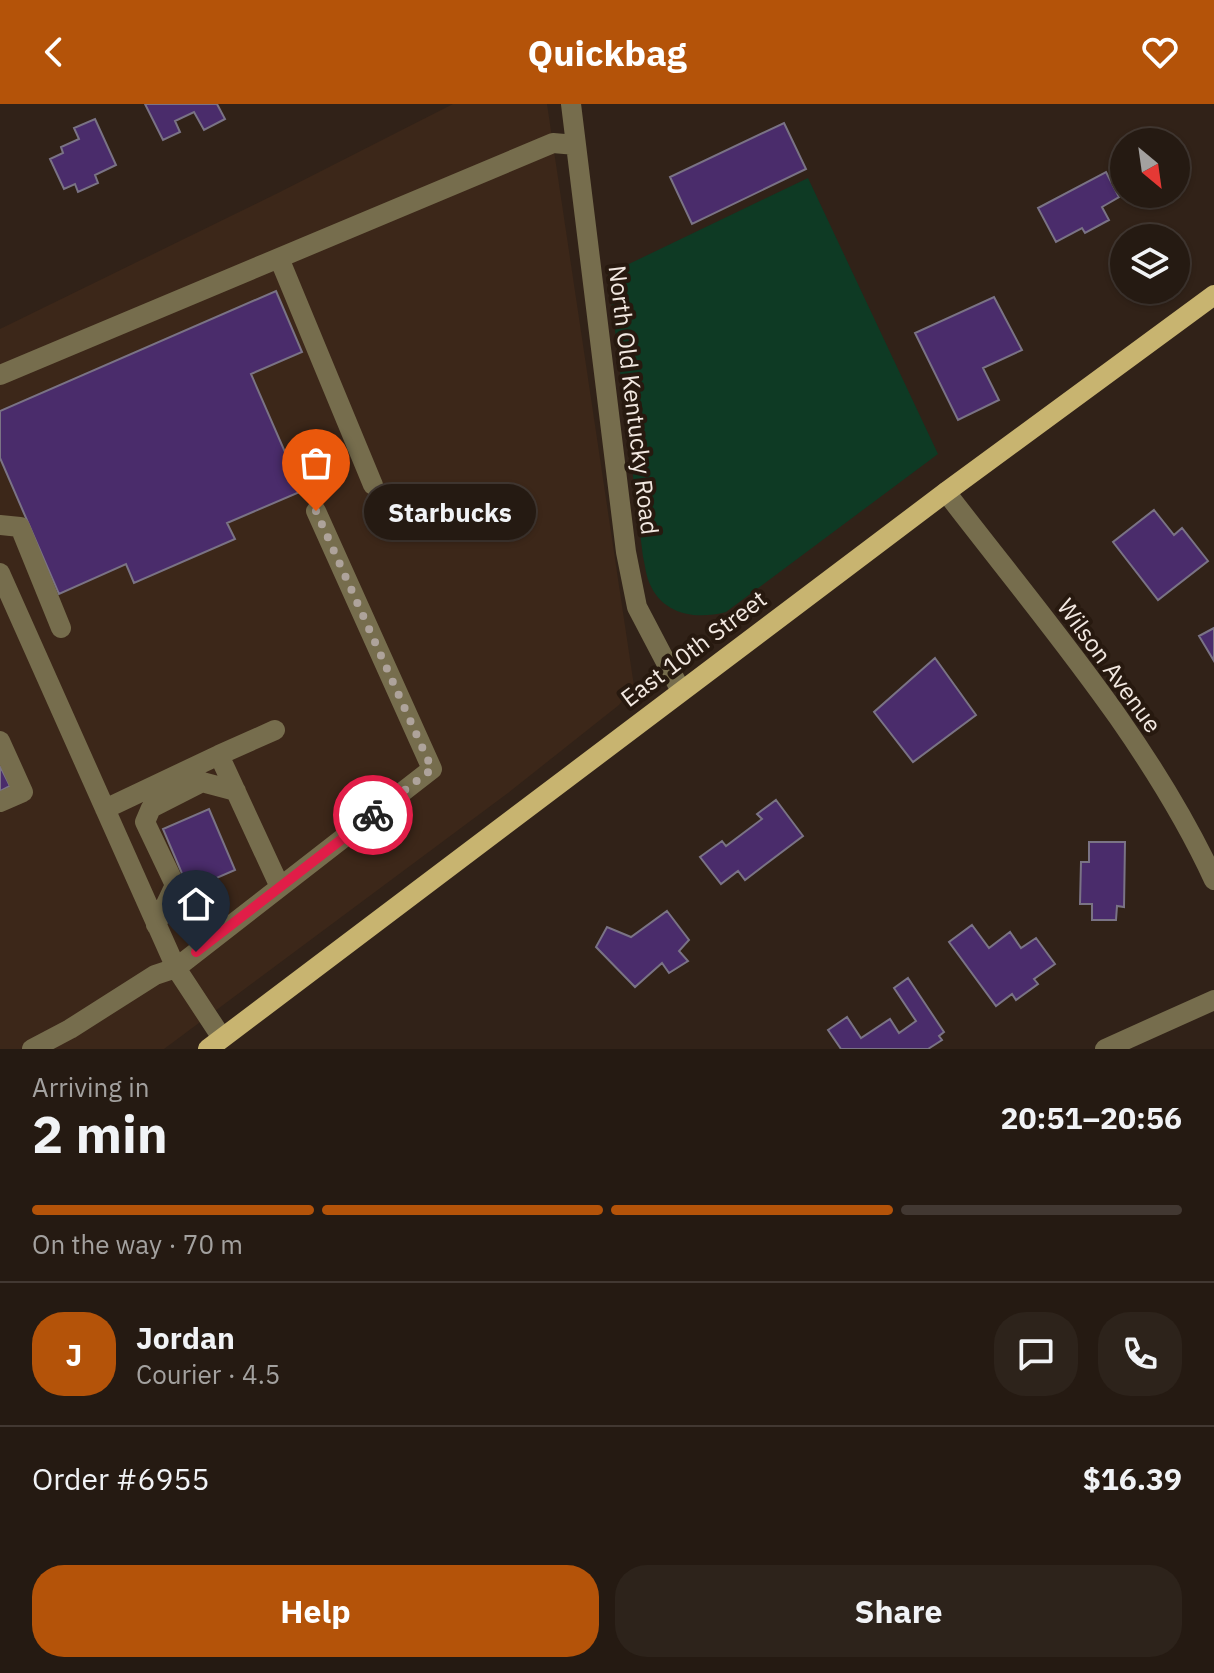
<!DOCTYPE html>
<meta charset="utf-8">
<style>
:root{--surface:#251a12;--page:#2d231b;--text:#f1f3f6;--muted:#a3a19f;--line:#423832;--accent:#b45309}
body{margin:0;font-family:"IBM Plex Sans",sans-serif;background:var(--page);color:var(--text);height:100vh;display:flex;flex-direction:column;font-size:30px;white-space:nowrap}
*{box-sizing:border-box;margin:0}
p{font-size:26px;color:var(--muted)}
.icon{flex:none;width:44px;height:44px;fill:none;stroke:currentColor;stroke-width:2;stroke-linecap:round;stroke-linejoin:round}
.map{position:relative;height:945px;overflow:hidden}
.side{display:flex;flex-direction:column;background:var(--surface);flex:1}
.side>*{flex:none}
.needle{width:52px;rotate:151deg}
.fabs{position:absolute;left:1110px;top:24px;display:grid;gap:16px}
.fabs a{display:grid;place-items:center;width:80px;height:80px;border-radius:50%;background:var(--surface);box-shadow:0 2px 6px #0004,0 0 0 2px var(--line);font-size:40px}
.pin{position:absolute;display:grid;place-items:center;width:68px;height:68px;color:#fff;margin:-82px -34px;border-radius:50% 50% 50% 0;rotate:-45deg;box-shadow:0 0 8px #0007}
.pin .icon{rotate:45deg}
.courier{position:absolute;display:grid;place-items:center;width:80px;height:80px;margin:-40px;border:6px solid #e11d48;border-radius:50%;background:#fff;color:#222;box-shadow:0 2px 10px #0007}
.bubble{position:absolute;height:56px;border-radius:28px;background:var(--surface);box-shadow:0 2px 6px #0004,0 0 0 2px var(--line);font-size:26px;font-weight:700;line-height:56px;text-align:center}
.summary em{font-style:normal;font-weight:700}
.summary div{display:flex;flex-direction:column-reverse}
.summary{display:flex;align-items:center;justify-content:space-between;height:136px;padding:0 32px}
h1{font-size:52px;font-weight:700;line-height:60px}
.bar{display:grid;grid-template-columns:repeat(4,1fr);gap:12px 8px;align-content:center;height:96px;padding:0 32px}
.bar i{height:10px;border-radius:6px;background:var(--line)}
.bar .selected{background:var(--accent)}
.bar p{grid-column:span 4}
.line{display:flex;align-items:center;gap:20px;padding:0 32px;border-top:2px solid var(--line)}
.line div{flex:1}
.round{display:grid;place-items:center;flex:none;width:84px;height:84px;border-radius:32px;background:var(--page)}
.action{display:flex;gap:16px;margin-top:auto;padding:16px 32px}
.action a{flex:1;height:92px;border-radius:32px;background:var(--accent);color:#fff;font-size:32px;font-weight:700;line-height:92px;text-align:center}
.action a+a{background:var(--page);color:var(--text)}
header{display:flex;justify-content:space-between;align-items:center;height:104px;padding:0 32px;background:var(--accent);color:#fff;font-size:36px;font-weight:700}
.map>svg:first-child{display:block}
</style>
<header><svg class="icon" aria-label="back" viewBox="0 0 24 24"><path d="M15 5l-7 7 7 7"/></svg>Quickbag<svg class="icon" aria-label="heart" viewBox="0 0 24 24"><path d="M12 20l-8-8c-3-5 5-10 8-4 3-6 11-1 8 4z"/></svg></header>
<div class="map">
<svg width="1214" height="945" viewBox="0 0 1214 945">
<rect width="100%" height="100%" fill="#312218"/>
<path fill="#3c2719" d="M 453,0 L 547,0 L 634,582 L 619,601 L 508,689 L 164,945 L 0,945 L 0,225 L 278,89 Z"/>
<path fill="#0e3a24" d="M 808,74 L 938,350 L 726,508 C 696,516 662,511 649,478 C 646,471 645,461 643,453 L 608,170 Z"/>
<path fill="#4a2c6b" stroke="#7a7385" stroke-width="2" d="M 145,0 L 217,0 L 225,15 L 204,26 L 194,8 L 175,17 L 180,28 L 163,36 Z
M 95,15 L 116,61 L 95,71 L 98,79 L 78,88 L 75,80 L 64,85 L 50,55 L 63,49 L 61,43 L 79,35 L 74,24 Z
M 784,19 L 806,65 L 692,120 L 670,73 Z
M 1106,68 L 1119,93 L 1102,103 L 1109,116 L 1085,129 L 1082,124 L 1056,138 L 1038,104 Z
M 276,187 L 302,248 L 251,270 L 302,387 L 227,419 L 235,435 L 134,479 L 126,460 L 59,490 L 0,354 L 0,307 Z
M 994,193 L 1022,246 L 983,264 L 999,296 L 958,316 L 915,229 Z
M 1154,406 L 1174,431 L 1182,424 L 1208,457 L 1158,496 L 1113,438 Z
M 1214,524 L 1214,557 L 1199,532 Z
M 935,554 L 976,611 L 913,658 L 874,608 Z
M 0,662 L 10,682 L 0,687 Z
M 776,696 L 803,732 L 745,776 L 738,767 L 721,780 L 700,753 L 722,737 L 726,742 L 762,715 L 757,710 Z
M 209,705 L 235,766 L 189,786 L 163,725 Z
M 1089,738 L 1125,738 L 1124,803 L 1117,802 L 1116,816 L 1092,816 L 1092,800 L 1080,800 L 1081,758 L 1089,758 Z
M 667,807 L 689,836 L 679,847 L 688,857 L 669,869 L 662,859 L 635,883 L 596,843 L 607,823 L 631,833 Z
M 972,821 L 989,844 L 1010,828 L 1021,844 L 1036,834 L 1055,860 L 1034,875 L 1038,880 L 1016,896 L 1012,890 L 996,902 L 949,838 Z
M 908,874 L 944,928 L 939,932 L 942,936 L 928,945 L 841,945 L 828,926 L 847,913 L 861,934 L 890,915 L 899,929 L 916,917 L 894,884 Z"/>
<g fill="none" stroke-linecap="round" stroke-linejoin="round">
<path stroke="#766d4d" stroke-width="20" d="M 571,0 L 626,448 L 637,503 L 681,587
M 279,154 L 373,381
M 0,271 L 553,39 L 576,41
M 946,388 C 1040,511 1149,635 1214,776
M 0,421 L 20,423 L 61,524
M 0,469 L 176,864 L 222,934
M 0,637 L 23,688 L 0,698
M 219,651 L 275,626
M 105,705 L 219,651 L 280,783
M 156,821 L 175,781 L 145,718 L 151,704 L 202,678 L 236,687
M 32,945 L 70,925 L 155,871 L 176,864 L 432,665 L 316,407
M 1105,945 L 1214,896"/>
<path stroke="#c8b470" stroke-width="20" d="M 208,945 L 946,388 L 1214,191"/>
</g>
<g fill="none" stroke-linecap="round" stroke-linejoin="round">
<path stroke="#aea39b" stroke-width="8" stroke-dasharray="0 14.4" d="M 316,407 L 432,665 L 373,711"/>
<path stroke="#e11d48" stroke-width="10" d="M 196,848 L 373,711"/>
</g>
<g text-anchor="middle" stroke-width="8" stroke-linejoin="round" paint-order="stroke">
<g font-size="24" fill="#f2e8e1" stroke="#27190f">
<text transform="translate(633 296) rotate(83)" y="8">North Old Kentucky Road</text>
<text transform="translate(694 545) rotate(-37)" y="8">East 10th Street</text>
<text transform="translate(1109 562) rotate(54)" y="8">Wilson Avenue</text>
</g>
</g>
</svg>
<div class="fabs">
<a><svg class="needle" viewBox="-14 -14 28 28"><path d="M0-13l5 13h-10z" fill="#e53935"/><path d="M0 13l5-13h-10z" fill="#a3a19f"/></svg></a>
<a><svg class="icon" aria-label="layers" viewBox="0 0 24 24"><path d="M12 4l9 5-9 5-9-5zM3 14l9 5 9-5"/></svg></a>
</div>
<div class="pin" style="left:316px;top:407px;background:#ea580c"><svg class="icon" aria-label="bag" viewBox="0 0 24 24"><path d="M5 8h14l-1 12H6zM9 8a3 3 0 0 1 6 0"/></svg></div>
<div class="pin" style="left:196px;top:848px;background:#1f2937"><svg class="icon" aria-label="home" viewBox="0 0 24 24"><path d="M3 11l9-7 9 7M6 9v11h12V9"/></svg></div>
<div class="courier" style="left:373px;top:711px"><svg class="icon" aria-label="bike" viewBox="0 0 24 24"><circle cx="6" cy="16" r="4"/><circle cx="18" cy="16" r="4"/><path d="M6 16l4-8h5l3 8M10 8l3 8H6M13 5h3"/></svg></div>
<div class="bubble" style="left:364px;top:380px;width:172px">Starbucks</div>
</div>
<section class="side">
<div class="summary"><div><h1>2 min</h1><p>Arriving in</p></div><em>20:51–20:56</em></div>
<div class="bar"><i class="selected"></i><i class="selected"></i><i class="selected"></i><i></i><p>On the way · 70 m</p></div>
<div class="line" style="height:144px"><b class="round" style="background:var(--accent);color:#fff">J</b><div><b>Jordan</b><p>Courier · 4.5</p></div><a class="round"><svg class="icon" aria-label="chat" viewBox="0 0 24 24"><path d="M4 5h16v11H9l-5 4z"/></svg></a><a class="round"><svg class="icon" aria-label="phone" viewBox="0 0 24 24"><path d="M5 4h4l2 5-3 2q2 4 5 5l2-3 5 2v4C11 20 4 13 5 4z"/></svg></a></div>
<div class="line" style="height:104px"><div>Order #6955</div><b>$16.39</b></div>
<div class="action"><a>Help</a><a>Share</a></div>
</section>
